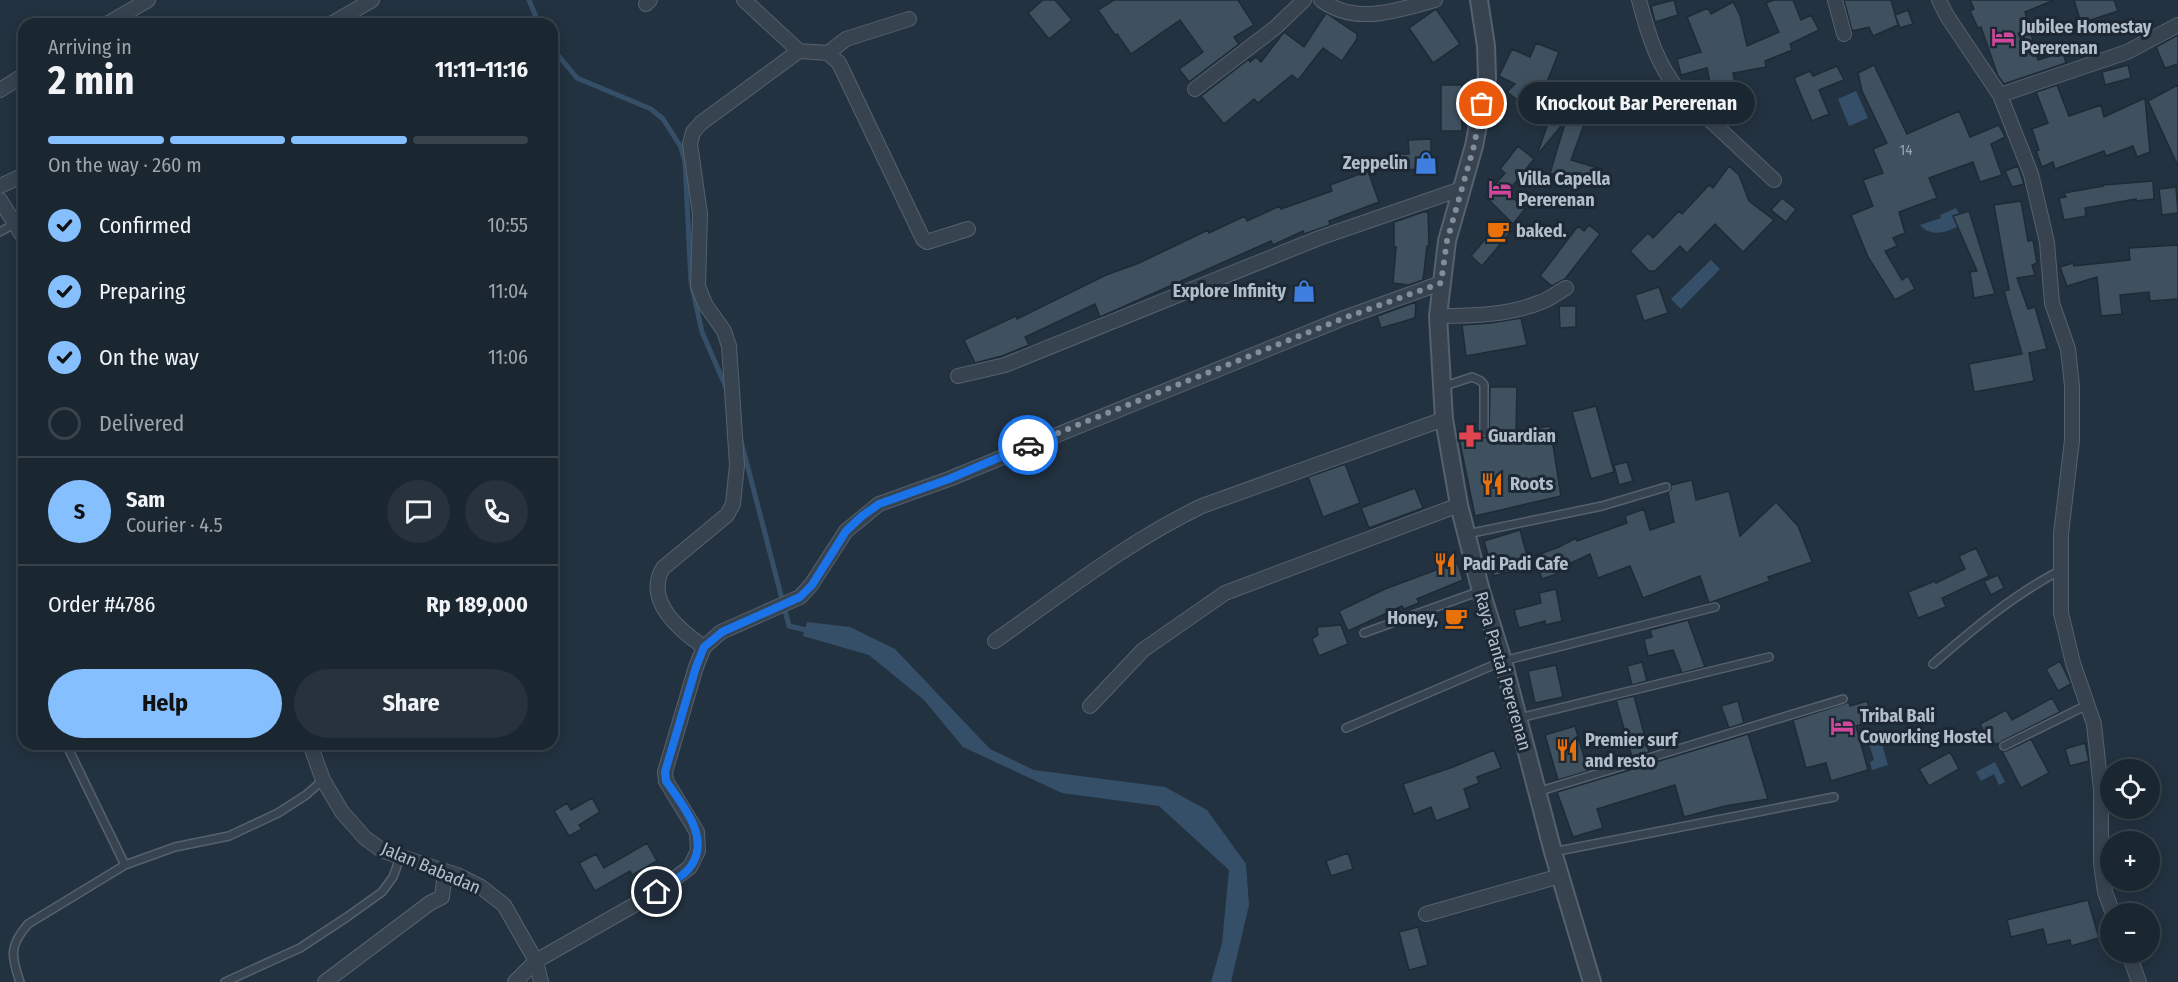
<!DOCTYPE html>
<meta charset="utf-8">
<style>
:root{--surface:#1a2630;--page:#27323c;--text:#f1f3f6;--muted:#9fa5ab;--line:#38434c;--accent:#85bffe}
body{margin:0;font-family:"Fira Sans Condensed",sans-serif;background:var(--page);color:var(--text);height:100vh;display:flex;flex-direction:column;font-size:22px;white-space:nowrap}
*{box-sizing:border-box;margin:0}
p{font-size:20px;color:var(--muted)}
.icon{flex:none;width:33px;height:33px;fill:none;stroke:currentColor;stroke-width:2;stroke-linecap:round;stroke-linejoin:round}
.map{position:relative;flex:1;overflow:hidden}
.drawer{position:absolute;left:18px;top:18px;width:540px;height:732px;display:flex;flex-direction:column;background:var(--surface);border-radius:18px;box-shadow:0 3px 15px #0003,0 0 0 2px var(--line)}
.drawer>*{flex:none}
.buttons{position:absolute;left:2100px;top:759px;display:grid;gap:12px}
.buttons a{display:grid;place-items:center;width:60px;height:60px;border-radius:50%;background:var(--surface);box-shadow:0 3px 15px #0003,0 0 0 2px var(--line);font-size:30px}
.pin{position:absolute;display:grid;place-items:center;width:51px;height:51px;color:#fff;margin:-26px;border:3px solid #fff;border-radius:50%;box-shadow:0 2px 6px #0007}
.courier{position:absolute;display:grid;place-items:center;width:60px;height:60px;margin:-30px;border:4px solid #1a73e8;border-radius:50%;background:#fff;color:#222;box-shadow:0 2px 8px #0007}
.bubble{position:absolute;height:42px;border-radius:21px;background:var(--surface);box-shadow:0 3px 15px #0003,0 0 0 2px var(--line);font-size:20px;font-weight:700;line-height:42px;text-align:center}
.summary em{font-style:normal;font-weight:700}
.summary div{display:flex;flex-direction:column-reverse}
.summary{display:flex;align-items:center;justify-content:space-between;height:102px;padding:0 30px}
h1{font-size:39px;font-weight:700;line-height:45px}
.bar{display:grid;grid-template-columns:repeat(4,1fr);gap:9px 6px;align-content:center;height:72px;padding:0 30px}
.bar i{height:8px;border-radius:4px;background:var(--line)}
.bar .selected{background:var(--accent)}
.bar p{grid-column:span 4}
.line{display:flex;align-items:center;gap:15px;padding:0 30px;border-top:2px solid var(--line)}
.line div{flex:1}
.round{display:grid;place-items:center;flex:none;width:63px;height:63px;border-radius:32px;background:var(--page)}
ol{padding:0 30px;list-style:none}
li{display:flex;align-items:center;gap:18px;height:66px}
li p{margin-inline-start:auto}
li .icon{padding:6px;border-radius:50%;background:var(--accent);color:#111;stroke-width:4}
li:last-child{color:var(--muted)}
li i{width:33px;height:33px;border:3px solid var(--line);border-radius:50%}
.cta{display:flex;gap:12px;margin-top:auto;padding:12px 30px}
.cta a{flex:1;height:69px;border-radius:36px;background:var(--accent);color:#111;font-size:24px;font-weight:700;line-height:69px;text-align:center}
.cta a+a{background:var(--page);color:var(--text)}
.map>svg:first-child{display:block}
</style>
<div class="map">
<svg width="2178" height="982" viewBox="0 0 2178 982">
<rect width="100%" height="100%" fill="#233240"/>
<path fill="#354f68" d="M 1856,91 L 1868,118 L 1849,126 L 1838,99 Z
M 1956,208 L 1959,214 L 1956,215 L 1959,226 C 1947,232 1931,238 1920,225 L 1941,218 L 1940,215 Z
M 1711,260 L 1720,269 L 1681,309 L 1671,299 Z
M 807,622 L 850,627 L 895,649 L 990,749 L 1034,770 L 1165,787 L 1207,810 L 1246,864 L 1249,905 L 1231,982 L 1211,982 L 1222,943 L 1229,870 L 1159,806 L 1062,793 L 963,747 L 924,700 L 869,655 L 803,636 Z
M 1878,730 L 1888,765 L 1872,770 L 1870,762 L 1874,760 L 1866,734 Z
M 1995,762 L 2005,782 L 1999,785 L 1994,774 L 1981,781 L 1976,772 Z"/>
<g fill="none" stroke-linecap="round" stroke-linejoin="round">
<path stroke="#354f68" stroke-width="5" d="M 529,0 L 539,24
M 552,48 L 577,78 L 651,109 L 663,119 L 681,147 L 685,162 L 691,282 L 702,332 L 728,392
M 741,441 L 789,626 L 810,631"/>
</g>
<path fill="#3f515f" stroke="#1e2b37" stroke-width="1.5" d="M 1043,0 L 1055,0 L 1072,20 L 1049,39 L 1028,13 Z
M 1114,0 L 1238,0 L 1254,25 L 1234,37 L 1239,44 L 1189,82 L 1179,69 L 1203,52 L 1180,20 L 1131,54 L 1117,34 L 1115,35 L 1098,10 Z
M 1674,0 L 1678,15 L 1655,22 L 1651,6 Z
M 1774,0 L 1793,0 L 1801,20 L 1811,15 L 1819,30 L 1790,44 L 1792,50 L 1765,61 L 1766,67 L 1733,73 L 1739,102 L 1715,107 L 1707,68 L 1681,75 L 1677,59 L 1701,52 L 1687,17 L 1708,8 L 1711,14 L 1733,2 L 1740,15 L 1747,46 L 1779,32 L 1766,3 Z
M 1844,0 L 1891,0 L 1898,25 L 1873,36 L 1869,27 L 1852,31 Z
M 1970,0 L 2054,0 L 2025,12 L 2038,60 L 2063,52 L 2066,63 L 2004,84 L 1998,76 L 1981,27 L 1978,28 L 1970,11 L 1974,9 Z
M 2074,0 L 2114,0 L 2118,11 L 2081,23 Z
M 1436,9 L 1460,44 L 1433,63 L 1409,28 Z
M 1908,10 L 1913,24 L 1900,28 L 1895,15 Z
M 1326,13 L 1357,34 L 1357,39 L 1342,61 L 1323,48 L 1298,80 L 1292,75 L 1258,103 L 1254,99 L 1224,124 L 1201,96 L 1249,59 L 1250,62 L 1256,57 L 1261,62 L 1284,32 L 1304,47 Z
M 2178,35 L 2178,64 L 2165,68 L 2156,47 Z
M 1536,43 L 1559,52 L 1541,97 L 1588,114 L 1571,160 L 1601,169 L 1595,187 L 1550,173 L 1566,120 L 1539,153 L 1538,152 L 1548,123 L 1507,92 L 1515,84 L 1499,76 L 1512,49 L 1530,57 Z
M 1874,65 L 1907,134 L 1959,111 L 1970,137 L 1999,125 L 2005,137 L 1991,144 L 2002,175 L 1980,182 L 1973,162 L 1929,178 L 1937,198 L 1899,212 L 1905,233 L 1893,238 L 1897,246 L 1885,251 L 1902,280 L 1908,276 L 1915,289 L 1895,300 L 1868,257 L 1851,215 L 1873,206 L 1863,180 L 1883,173 L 1873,149 L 1887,143 L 1862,91 L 1858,73 Z
M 2128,65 L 2131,78 L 2105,85 L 2102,72 Z
M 1837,66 L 1844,80 L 1819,90 L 1829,114 L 1812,121 L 1794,78 L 1810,71 L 1813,76 Z
M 1441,85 L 1462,85 L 1462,131 L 1441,131 Z
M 2057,85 L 2069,116 L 2101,105 L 2104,117 L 2145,98 L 2150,152 L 2137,157 L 2133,146 L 2106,156 L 2104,151 L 2055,169 L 2053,162 L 2042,167 L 2036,151 L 2039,150 L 2032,129 L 2048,123 L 2036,92 Z
M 2178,85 L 2178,166 L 2148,101 Z
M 1431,139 L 1431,169 L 1392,170 L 1392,154 L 1409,154 L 1408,140 Z
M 1518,146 L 1534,159 L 1507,193 L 1525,209 L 1513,224 L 1485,196 L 1505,173 L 1500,169 Z
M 1729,166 L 1739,175 L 1749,201 L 1774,220 L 1743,252 L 1715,224 L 1687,253 L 1680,246 L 1655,271 L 1649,271 L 1630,251 L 1648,233 L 1653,238 L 1679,211 L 1682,214 L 1709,185 L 1713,188 Z
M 2018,166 L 2024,184 L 2012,187 L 2005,171 Z
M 1368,171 L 1379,202 L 1329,221 L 1330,225 L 1304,234 L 1303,231 L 1273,245 L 1271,241 L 1100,317 L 1095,304 L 1025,337 L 1029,345 L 1002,356 L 975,363 L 964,340 L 1016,316 L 1017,319 L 1106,275 L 1139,263 L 1208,230 L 1209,233 L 1245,216 L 1247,221 L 1280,206 L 1281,209 L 1332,191 L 1330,185 Z
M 2153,181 L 2154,199 L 2136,201 L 2136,199 L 2085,208 L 2086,216 L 2064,220 L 2059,198 L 2066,197 L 2064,193 L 2103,186 L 2103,185 Z
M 2176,187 L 2178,213 L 2162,215 L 2159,189 Z
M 1782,198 L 1796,209 L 1786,222 L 1771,210 Z
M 2021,201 L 2028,241 L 2033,240 L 2037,263 L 2032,265 L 2035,275 L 2017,278 L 2028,309 L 2035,307 L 2047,349 L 2029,353 L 2034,381 L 1974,392 L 1969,364 L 2022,354 L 2004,291 L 2009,290 L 1994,205 Z
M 1969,211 L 1990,278 L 1995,294 L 1974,298 L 1970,272 L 1977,271 L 1953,216 Z
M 1423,212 L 1428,212 L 1429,246 L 1427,246 L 1423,280 L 1409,285 L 1393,283 L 1396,247 L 1394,247 L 1394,222 Z
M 1502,219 L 1513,229 L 1482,266 L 1471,256 Z
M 1589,225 L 1600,234 L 1565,279 L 1552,286 L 1540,276 L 1578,226 L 1584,231 Z
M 2178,245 L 2178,299 L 2150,301 L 2149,292 L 2120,295 L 2122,314 L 2101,316 L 2097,277 L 2067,286 L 2060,267 L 2073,263 L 2074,266 L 2130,260 L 2129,248 Z
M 1659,287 L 1668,313 L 1644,321 L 1635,295 Z
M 1416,302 L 1415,318 L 1381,328 L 1377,316 Z
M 1559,306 L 1576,306 L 1576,327 L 1560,328 Z
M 1521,318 L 1527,345 L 1466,356 L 1462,325 L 1491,323 Z
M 1490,387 L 1517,387 L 1516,432 L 1550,426 L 1561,496 L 1475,516 L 1459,438 L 1479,434 L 1483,438 L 1489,435 Z
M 1596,406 L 1614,472 L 1591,479 L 1572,412 Z
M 1627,462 L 1633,481 L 1619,485 L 1614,465 Z
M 1345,464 L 1360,503 L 1323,517 L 1308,477 Z
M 1692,480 L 1696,500 L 1729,491 L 1740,536 L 1776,502 L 1798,526 L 1812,562 L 1768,577 L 1770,581 L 1709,603 L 1700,576 L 1643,598 L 1630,566 L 1598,578 L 1590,554 L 1556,570 L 1557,574 L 1542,579 L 1534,556 L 1559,547 L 1576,538 L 1577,541 L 1627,523 L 1625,516 L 1644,509 L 1650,530 L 1674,522 L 1668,492 L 1671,489 L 1671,485 Z
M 1415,488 L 1423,508 L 1369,528 L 1361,508 Z
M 1520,530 L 1530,566 L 1494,576 L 1484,541 Z
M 1976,548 L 1989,576 L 1942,598 L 1946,607 L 1918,618 L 1908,592 L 1935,581 L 1936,583 L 1965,569 L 1959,556 Z
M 1457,562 L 1463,580 L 1417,599 L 1419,603 L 1404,609 L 1402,606 L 1348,631 L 1339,611 L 1385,589 Z
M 1998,575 L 2004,588 L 1991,595 L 1984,581 Z
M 1556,589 L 1562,621 L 1545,625 L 1545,621 L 1519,628 L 1514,610 L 1541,603 L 1539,593 Z
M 1688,620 L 1705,667 L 1682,673 L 1673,650 L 1648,656 L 1644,639 L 1652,637 L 1650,630 Z
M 1341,625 L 1348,644 L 1319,656 L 1312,639 L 1318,635 L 1317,627 Z
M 2060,661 L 2071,684 L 2058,691 L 2046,669 Z
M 1642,662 L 1647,681 L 1632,685 L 1627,666 Z
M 1556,665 L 1563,697 L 1535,703 L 1528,671 Z
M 1634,696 L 1649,752 L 1632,757 L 1616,700 Z
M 2052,698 L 2060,712 L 2002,741 L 1998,745 L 1997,743 L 1992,746 L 1980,724 L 2006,710 L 2012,720 Z
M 1738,701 L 1744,723 L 1729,728 L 1721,706 Z
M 1867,701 L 1873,721 L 1856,726 L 1868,770 L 1831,781 L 1826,763 L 1806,768 L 1793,720 L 1849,702 L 1850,706 Z
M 1575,726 L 1588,771 L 1558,780 L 1545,735 Z
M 1748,734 L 1768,799 L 1725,806 L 1684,817 L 1675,785 L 1597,809 L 1603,828 L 1573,837 L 1557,792 Z
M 2031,739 L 2049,773 L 2021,788 L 2002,751 L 2006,751 Z
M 2085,743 L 2089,761 L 2070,766 L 2065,749 Z
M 1494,750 L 1501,768 L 1477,777 L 1479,783 L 1464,789 L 1470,808 L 1436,821 L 1431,807 L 1414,814 L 1403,784 L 1453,767 Z
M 1950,752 L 1959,769 L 1929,786 L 1919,769 Z
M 592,798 L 600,812 L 579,825 L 582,829 L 569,836 L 554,811 L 567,803 L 571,810 Z
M 647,843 L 657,861 L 632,875 L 630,871 L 595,891 L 579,863 L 596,854 L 604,868 Z
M 1348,853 L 1353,869 L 1331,876 L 1326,861 Z
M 2088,900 L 2099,938 L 2071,946 L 2070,940 L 2047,945 L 2043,929 L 2011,937 L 2007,920 Z
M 1418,927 L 1428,965 L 1409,970 L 1399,932 Z"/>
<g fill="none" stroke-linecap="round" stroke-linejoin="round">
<g stroke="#55616e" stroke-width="10">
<path id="service" d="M 0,232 L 14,224
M 1442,387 L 1472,377 L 1481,381 L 1484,385 L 1484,432
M 1467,534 L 1602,506 L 1666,487
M 1364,633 L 1480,591
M 1933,664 C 1973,629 2013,595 2061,570
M 1519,718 L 1769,657
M 1346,728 L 1503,661 L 1715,607
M 66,744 L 125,865
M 2004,746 L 2087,705
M 1537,792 L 1843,699
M 1553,852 L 1834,797
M 20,982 C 11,956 9,946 28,924 L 125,865 L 175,847 L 229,836 L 278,813 L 306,795 L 323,780
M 225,982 L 300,948 L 347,917 L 382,892 L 393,877 L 400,858"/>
</g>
<g stroke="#55616e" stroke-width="16">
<path id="minor" d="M 744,0 L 799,51
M 1321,0 C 1356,26 1398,10 1435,0
M 1639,0 C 1648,34 1657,65 1680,92 L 1774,180
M 1835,0 L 1844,34
M 1939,0 L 1947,16 L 2000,95 L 2031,174 L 2047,242 L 2052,303 L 2068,349 L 2072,386 L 2072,440 L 2061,534 L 2061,613 L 2073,663 L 2094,724 L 2101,790 L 2101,863 L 2105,892 L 2113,914
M 646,4 L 650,0
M 107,24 L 148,0
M 331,24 L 372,0
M 828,53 L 846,39 L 909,19
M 1195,89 L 1276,27 L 1304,0
M 0,90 L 24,75
M 2000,95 L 2127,52 L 2178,25
M 0,186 L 24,175
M 0,200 L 24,238
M 1438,316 C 1472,316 1510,315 1541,302 C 1550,299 1558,292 1566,288
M 958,376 L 1005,365 L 1319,238 L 1461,189
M 995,641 C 1062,594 1127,542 1202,506 L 1444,419
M 704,647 C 679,630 644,600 663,568 L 727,515 L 733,504 L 737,465 L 729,346 L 724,331 L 705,304 L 698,286 L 700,214 L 690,144 L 693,132 L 701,123 L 799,51 L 828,53 L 839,63 L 923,239 L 927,242 L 968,229
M 1090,706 L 1143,650 L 1225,593 L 1459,505
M 310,744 L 323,780 L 342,812 L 365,838 L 383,851 L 457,875 L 481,887 L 504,905 L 536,961 L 541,982
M 1426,914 L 1560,876
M 2128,952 L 2139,982
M 325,982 L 430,903 L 442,897 L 445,872
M 515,982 L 536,961 L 657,892 L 690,867 L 698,851 L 697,832 L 666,781 L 665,772 L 696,667 L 704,647 L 721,632 L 800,597 L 811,585 L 846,531 L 879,504 L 949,479 L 1344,318 L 1441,283"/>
</g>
<g stroke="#55616e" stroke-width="20">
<path id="tertiary" d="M 1479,0 L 1486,46 L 1487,78 L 1474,146 L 1447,241 L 1438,316 L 1444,419 L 1459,505 L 1481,591 L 1503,661 L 1553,852 L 1592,982"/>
</g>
<use href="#service" stroke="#374450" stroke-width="7"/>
<use href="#minor" stroke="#374450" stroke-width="14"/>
<use href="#tertiary" stroke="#374450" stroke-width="16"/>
</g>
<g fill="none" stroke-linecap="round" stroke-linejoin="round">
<path stroke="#818d9a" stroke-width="6" stroke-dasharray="0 10.8" d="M 1028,445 L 1344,318 L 1441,283 L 1447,241 L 1474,146 L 1482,104"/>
<path stroke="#1a73e8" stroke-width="8" d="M 657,892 C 668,885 683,877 691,866 C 711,837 682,805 666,781 L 665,772 L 696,667 L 704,647 L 722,632 L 800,597 L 812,585 L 846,531 L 862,516 L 879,504 L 949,479 L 1028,445"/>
</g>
<defs>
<g id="hotel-bare" transform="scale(1.8)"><path d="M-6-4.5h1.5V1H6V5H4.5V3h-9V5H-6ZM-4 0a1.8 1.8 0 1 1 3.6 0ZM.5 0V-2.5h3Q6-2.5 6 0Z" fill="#d1479c" stroke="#1c2935" stroke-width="2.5" paint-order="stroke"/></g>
<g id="shop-bare" transform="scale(1.8)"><path d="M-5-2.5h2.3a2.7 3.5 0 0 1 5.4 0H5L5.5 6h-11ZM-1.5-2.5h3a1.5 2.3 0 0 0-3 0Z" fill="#3f7fe0" stroke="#1c2935" stroke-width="2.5" paint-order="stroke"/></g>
<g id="cafe-bare" transform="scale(1.8)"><path d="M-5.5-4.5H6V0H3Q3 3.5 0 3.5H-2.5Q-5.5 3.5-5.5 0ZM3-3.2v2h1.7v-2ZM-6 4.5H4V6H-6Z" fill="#e8710a" stroke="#1c2935" stroke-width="2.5" paint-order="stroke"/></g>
<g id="pharmacy-bare" transform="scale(1.8)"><path d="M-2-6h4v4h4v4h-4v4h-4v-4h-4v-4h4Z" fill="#e0444e" stroke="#1c2935" stroke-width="2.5" paint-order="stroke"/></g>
<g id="restaurant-bare" transform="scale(1.8)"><path d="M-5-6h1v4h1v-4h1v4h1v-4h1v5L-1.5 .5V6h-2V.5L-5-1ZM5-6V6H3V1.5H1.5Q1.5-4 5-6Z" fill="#e8710a" stroke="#1c2935" stroke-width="2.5" paint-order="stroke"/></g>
</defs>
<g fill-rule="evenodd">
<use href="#hotel-bare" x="2003" y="37"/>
<use href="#shop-bare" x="1426" y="163"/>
<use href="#hotel-bare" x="1500" y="189"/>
<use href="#cafe-bare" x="1498" y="231"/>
<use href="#shop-bare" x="1304" y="291"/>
<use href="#pharmacy-bare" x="1470" y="436"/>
<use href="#restaurant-bare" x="1492" y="484"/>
<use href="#restaurant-bare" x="1445" y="564"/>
<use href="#cafe-bare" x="1456" y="618"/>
<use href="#hotel-bare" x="1842" y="726"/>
<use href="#restaurant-bare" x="1567" y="750"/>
</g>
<g text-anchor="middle" stroke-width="6" stroke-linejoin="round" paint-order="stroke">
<g font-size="15" fill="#96a3b0">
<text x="1906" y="155">14</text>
</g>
<g font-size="18" font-weight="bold" fill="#b3becb" stroke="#1c2935" text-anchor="start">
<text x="2021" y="33">Jubilee Homestay<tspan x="2021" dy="21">Pererenan</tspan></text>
<text x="1408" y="169" text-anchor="end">Zeppelin</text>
<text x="1518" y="185">Villa Capella<tspan x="1518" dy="21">Pererenan</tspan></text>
<text x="1516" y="237">baked.</text>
<text x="1286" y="297" text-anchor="end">Explore Infinity</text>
<text x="1488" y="442">Guardian</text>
<text x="1510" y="490">Roots</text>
<text x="1463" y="570">Padi Padi Cafe</text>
<text x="1438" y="624" text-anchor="end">Honey,</text>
<text x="1860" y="722">Tribal Bali<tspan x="1860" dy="21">Coworking Hostel</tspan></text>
<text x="1585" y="746">Premier surf<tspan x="1585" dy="21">and resto</tspan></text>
</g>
<g font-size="18" fill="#b3becb" stroke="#1c2935">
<text transform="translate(1503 671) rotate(74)" y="6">Raya Pantai Pererenan</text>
<text transform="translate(431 868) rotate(23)" y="6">Jalan Babadan</text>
</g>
</g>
</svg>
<div class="buttons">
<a><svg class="icon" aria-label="locate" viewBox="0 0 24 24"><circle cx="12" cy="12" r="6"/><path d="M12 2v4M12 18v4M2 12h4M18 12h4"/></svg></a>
<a>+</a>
<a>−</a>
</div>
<div class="pin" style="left:1482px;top:104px;background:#ea580c"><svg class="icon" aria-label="bag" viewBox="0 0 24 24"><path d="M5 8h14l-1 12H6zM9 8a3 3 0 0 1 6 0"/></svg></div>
<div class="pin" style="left:657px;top:892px;background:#1f2937"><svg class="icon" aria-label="home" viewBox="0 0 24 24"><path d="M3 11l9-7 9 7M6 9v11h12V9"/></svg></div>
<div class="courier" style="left:1028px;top:445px"><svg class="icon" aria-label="car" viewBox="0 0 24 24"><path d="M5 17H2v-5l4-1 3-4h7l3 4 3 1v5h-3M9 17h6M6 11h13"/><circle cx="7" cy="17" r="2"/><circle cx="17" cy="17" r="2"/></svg></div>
<div class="bubble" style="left:1518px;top:82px;width:237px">Knockout Bar Pererenan</div>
<section class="drawer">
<div class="summary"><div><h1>2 min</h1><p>Arriving in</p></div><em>11:11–11:16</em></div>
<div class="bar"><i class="selected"></i><i class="selected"></i><i class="selected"></i><i></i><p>On the way · 260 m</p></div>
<ol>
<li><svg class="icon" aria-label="check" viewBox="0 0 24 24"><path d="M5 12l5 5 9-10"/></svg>Confirmed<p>10:55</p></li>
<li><svg class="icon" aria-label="check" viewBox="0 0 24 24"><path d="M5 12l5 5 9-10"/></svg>Preparing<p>11:04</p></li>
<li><svg class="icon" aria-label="check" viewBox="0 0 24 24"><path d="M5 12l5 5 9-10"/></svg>On the way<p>11:06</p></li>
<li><i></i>Delivered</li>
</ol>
<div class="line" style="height:108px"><b class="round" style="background:var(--accent);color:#111">S</b><div><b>Sam</b><p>Courier · 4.5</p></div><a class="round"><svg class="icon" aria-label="chat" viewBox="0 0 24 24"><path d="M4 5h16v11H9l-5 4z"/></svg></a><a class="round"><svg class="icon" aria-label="phone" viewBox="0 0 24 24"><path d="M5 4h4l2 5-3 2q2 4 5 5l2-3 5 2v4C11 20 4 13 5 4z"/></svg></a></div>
<div class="line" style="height:78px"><div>Order #4786</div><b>Rp 189,000</b></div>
<div class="cta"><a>Help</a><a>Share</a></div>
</section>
</div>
